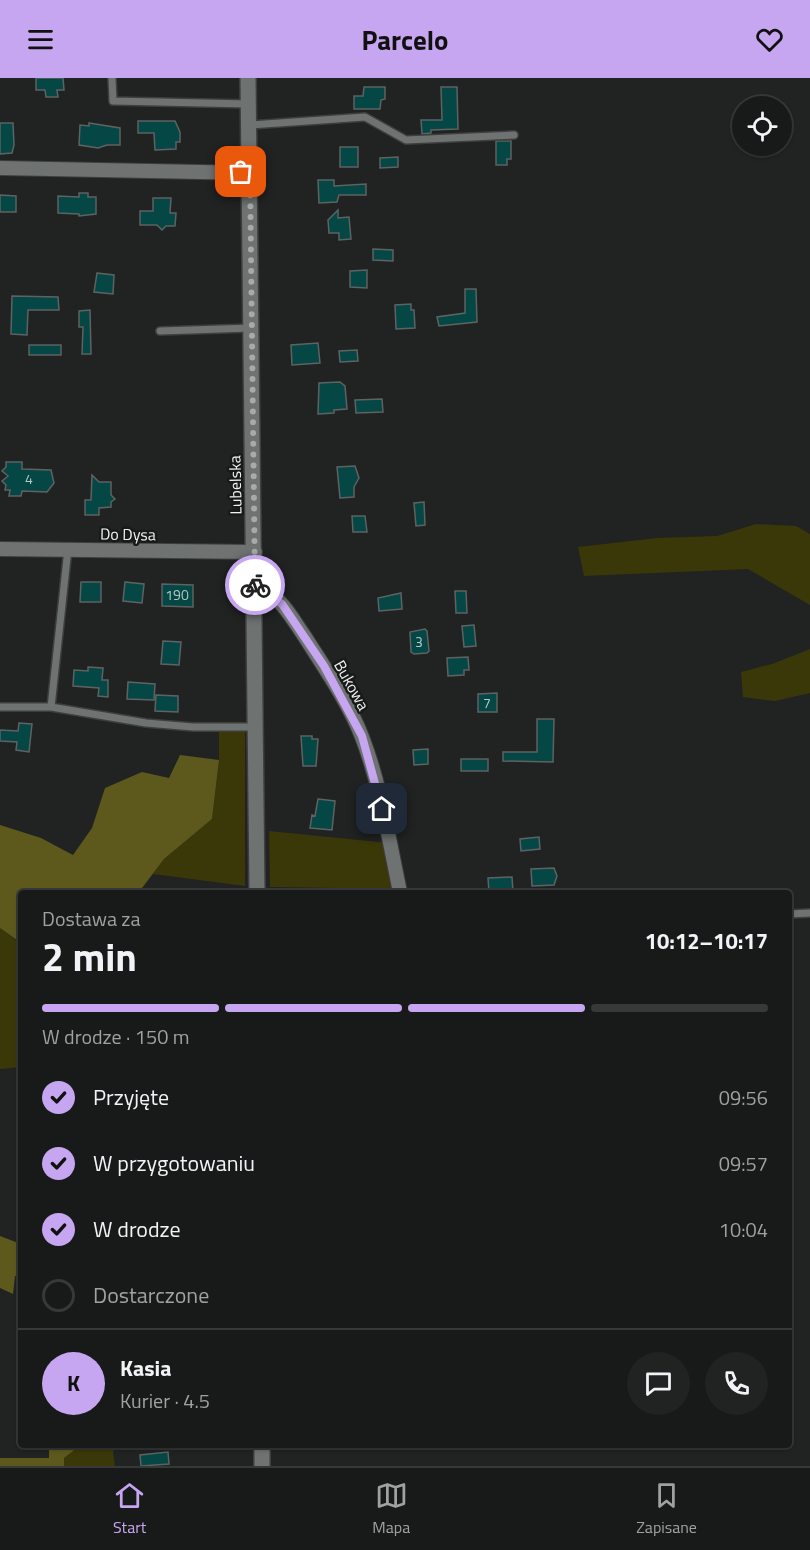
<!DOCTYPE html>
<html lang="pl">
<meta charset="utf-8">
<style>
:root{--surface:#181a1a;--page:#212323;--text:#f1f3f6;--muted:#9fa1a2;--line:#363839;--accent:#c6a6f0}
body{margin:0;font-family:"Titillium Web",sans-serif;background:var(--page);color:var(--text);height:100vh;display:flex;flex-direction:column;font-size:22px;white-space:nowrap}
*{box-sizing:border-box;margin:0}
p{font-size:20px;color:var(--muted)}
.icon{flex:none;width:33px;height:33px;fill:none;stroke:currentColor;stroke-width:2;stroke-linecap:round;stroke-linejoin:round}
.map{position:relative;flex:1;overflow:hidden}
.panel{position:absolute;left:18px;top:812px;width:774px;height:558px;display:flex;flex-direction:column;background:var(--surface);border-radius:6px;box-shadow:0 2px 4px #0004,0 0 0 2px var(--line)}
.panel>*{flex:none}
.fabs{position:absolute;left:732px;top:18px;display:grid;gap:12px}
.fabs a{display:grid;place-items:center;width:60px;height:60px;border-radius:50%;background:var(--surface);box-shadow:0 2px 4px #0004,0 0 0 2px var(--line);font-size:30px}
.pin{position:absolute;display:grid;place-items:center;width:51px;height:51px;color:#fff;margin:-26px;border-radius:12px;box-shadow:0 3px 9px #0006}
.courier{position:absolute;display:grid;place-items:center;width:60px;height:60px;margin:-30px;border:4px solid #c6a6f0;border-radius:50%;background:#fff;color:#222;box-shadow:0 2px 8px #0007}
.headline em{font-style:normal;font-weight:700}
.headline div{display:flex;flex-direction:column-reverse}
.headline{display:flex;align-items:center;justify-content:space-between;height:102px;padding:0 24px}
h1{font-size:39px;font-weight:700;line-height:45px}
.bar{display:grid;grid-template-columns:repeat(4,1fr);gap:9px 6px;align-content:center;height:72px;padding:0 24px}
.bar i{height:8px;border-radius:4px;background:var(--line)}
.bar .on{background:var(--accent)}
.bar p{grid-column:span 4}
.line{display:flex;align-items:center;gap:15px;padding:0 24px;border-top:2px solid var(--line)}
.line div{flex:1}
.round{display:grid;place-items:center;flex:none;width:63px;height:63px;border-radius:32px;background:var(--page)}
ol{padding:0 24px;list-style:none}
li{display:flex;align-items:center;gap:18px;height:66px}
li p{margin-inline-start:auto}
li .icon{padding:6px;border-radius:50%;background:var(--accent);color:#111;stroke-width:4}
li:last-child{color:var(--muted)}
li i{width:33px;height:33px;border:3px solid var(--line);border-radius:50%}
header{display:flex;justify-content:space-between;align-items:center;height:78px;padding:0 24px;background:var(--accent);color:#111;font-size:27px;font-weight:700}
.dock{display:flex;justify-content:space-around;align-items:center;height:84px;border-top:2px solid var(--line);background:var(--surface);font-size:16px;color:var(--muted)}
.dock a{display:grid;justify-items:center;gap:3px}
.dock .on{color:var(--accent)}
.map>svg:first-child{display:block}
</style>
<header><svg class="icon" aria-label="menu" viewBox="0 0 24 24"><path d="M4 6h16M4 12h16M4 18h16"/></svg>Parcelo<svg class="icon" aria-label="heart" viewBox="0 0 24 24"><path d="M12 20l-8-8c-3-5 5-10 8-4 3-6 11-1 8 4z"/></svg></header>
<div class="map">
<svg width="810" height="1388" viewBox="0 0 810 1388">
<rect width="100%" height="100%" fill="#202322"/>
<path fill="#3a3708" d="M 756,446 L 796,448 L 810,456 L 810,527 L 748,491 L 584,498 L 578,469 L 657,460 L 717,458 Z
M 810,571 L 810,615 L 775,623 L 743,619 L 741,594 L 772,586 Z
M 219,653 L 245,653 L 245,808 L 153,796 L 164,781 L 212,741 L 219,682 Z
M 269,753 L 389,765 L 399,811 L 270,809 Z
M 0,850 L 21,866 L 21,989 L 0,991 Z
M 81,1367 L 118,1367 L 113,1374 L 115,1388 L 64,1388 L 64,1380 Z"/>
<path fill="#5d591d" d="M 180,677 L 219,682 L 212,741 L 164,781 L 139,814 L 21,814 L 21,865 L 0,850 L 0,747 L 41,760 L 73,777 L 92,750 L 105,710 L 142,694 L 169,700 Z
M 0,1158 L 21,1166 L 21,1197 L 15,1198 L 13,1216 L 0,1210 Z
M 49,1367 L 81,1367 L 64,1380 L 64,1388 L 0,1388 L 0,1380 L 49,1380 Z"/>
<path fill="#054744" stroke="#5e6262" stroke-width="1.5" d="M 36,0 L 63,0 L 64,12 L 57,12 L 58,19 L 46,19 L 45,12 L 36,12 Z
M 364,9 L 385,9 L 385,21 L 381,22 L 380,31 L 354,31 L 354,18 L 363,18 Z
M 441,9 L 457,9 L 458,51 L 431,52 L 431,55 L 422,56 L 421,42 L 442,42 Z
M 138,43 L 175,43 L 180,54 L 180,64 L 176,64 L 176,71 L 155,72 L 154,55 L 138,55 Z
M 0,45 L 13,45 L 14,67 L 12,75 L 0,76 Z
M 89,45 L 120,50 L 120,67 L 107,67 L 98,70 L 79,67 L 80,47 L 89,48 Z
M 496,63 L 511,63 L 511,81 L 507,81 L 507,87 L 496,87 Z
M 340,69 L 358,69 L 358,89 L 340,89 Z
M 398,79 L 398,89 L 380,90 L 380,80 Z
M 318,102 L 334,102 L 334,108 L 366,106 L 366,117 L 339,117 L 337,124 L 319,125 Z
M 79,115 L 88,115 L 88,119 L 96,119 L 96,136 L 79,138 L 79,136 L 58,135 L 58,118 L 79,119 Z
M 0,117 L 16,118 L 16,134 L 0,134 Z
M 153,120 L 171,120 L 170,135 L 176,135 L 175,148 L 166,148 L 162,152 L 157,147 L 140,147 L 140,133 L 153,133 Z
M 338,132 L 338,140 L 349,139 L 351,161 L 339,162 L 339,155 L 329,155 L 328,142 Z
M 373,171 L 393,172 L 393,183 L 373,182 Z
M 367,192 L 367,210 L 350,209 L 350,193 Z
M 97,195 L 114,197 L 113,216 L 94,214 Z
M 465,211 L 476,211 L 477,244 L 439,248 L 437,239 L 465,235 Z
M 12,218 L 58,219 L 59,232 L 28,232 L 27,257 L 11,256 Z
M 411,226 L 411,232 L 414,232 L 415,250 L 396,251 L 395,227 Z
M 90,232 L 91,276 L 82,276 L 83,249 L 79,249 L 79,233 Z
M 318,265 L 320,285 L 292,287 L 291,267 Z
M 29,267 L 61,267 L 61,277 L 29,277 Z
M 357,272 L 358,283 L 340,284 L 339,273 Z
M 340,304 L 345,308 L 347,331 L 334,332 L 334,335 L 318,336 L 319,305 Z
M 382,321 L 383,334 L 356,335 L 355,322 Z
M 6,384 L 22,384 L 22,391 L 51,392 L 54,405 L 47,414 L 22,413 L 21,418 L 9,418 L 10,412 L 5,412 L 6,407 L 2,403 L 8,398 L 2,393 L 6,389 Z
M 355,388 L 359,400 L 354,409 L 354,419 L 340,420 L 337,389 Z
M 92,397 L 99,404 L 111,404 L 111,417 L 115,421 L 111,424 L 111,429 L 99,430 L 99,437 L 85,437 L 85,422 L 91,422 Z
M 424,424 L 425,447 L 416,448 L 414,425 Z
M 352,438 L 365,438 L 367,454 L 353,454 Z
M 81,504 L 101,504 L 101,524 L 80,524 Z
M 125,504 L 144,506 L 142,525 L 123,523 Z
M 162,506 L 193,507 L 193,529 L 162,528 Z
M 455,513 L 466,513 L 467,535 L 456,535 Z
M 401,515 L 402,531 L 379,533 L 378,520 Z
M 474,547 L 476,568 L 464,569 L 462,548 Z
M 425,551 L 427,553 L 429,573 L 427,575 L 414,576 L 411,574 L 410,554 Z
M 163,563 L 181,564 L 179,587 L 161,586 Z
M 468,579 L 469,592 L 464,592 L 464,597 L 448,598 L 447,580 Z
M 88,589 L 103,590 L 102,602 L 108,602 L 108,619 L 98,618 L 99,610 L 73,608 L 74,592 L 88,593 Z
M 128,604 L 155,606 L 154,622 L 127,621 Z
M 497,615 L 497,634 L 478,634 L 478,616 Z
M 156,617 L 178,618 L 178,634 L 155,633 Z
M 537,641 L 554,641 L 553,684 L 503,683 L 503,674 L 537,674 Z
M 19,645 L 32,646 L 29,674 L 16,672 L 17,664 L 0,663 L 0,652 L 18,653 Z
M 301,658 L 312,658 L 312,661 L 318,661 L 316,688 L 303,688 Z
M 428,671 L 428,686 L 414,687 L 413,672 Z
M 461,681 L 488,681 L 488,693 L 461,693 Z
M 318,721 L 335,723 L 332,752 L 310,750 L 312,737 L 315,738 Z
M 539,759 L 540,771 L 521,773 L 520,761 Z
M 554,790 L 557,798 L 554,807 L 532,808 L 531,791 Z
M 512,799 L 513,814 L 489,814 L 488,800 Z
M 168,1374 L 169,1386 L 141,1388 L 140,1377 Z"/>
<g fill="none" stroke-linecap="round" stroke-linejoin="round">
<g stroke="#3d3f3e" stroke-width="10">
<path id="lane" d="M 112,0 L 113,23 L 249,26
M 249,47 L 365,39 L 406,62 L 514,57
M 160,253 L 251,250
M 0,629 L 51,629 L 146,645 L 193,649 L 256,649
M 51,629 L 68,471
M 789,836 L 810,835"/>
</g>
<g stroke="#3d3f3e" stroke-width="16">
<path id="street" d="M 0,90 L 250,95
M 0,471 L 255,474
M 255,508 C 280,516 291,539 305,559 C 324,589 349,625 362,659 C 381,708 389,763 400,814"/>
</g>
<g stroke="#3d3f3e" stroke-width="18">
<path id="secondary" d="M 248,0 L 257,814
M 262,1366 L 262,1388"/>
</g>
<use href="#lane" stroke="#6e7270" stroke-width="7"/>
<use href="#street" stroke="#6e7270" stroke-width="14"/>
<use href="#secondary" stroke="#6e7270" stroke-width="15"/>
</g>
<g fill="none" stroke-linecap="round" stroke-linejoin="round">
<path stroke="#a7aaa9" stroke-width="6" stroke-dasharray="0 10.8" d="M 241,94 L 250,94 L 255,507"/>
<path stroke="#c6a6f0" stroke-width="8" d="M 255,507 L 282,526 L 324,588 L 362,658 L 382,731"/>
</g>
<g text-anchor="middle" stroke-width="5" stroke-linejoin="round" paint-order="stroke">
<g font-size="14" fill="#b5c7c6">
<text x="29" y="406">4</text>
<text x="177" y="522">190</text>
<text x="419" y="569">3</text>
<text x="487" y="630">7</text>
</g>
<g font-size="16" fill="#f0f2f1" stroke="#171a18">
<text transform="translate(235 407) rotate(-91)" y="6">Lubelska</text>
<text transform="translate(128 456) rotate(1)" y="6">Do Dysa</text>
<text transform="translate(352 607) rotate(61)" y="6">Bukowa</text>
</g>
</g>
</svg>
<div class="fabs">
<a><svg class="icon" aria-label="locate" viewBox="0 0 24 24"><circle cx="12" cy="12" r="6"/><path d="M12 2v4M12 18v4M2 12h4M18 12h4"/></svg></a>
</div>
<div class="pin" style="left:241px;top:94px;background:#ea580c"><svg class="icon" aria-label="bag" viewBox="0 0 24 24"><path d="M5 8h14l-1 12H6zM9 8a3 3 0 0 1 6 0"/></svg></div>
<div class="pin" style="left:382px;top:731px;background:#1f2937"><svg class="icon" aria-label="home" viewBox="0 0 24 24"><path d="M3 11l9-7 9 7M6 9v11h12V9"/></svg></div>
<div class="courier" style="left:255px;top:507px"><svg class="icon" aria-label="bike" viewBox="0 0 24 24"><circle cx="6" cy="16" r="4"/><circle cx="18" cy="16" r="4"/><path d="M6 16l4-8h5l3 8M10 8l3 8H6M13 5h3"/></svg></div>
<section class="panel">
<div class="headline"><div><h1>2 min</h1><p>Dostawa za</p></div><em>10:12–10:17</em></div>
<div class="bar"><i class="on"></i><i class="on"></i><i class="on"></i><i></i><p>W drodze · 150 m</p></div>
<ol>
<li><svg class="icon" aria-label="check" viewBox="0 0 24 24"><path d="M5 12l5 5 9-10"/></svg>Przyjęte<p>09:56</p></li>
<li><svg class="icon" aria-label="check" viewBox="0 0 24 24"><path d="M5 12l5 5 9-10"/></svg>W przygotowaniu<p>09:57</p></li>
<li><svg class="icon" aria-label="check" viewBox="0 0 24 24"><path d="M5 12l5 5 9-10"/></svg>W drodze<p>10:04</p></li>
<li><i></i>Dostarczone</li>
</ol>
<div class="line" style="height:108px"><b class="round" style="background:var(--accent);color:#111">K</b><div><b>Kasia</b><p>Kurier · 4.5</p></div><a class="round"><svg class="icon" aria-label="chat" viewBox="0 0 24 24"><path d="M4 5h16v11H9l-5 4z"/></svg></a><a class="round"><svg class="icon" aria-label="phone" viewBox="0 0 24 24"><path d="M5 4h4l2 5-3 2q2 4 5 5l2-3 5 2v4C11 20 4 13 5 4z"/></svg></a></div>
</section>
</div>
<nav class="dock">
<a class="on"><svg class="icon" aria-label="home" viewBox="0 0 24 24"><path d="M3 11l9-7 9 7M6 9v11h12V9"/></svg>Start</a>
<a><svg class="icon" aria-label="map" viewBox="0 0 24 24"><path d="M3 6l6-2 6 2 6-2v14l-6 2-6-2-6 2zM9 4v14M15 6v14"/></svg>Mapa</a>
<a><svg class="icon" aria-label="saved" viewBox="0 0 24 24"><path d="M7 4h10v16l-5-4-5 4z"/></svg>Zapisane</a>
</nav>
